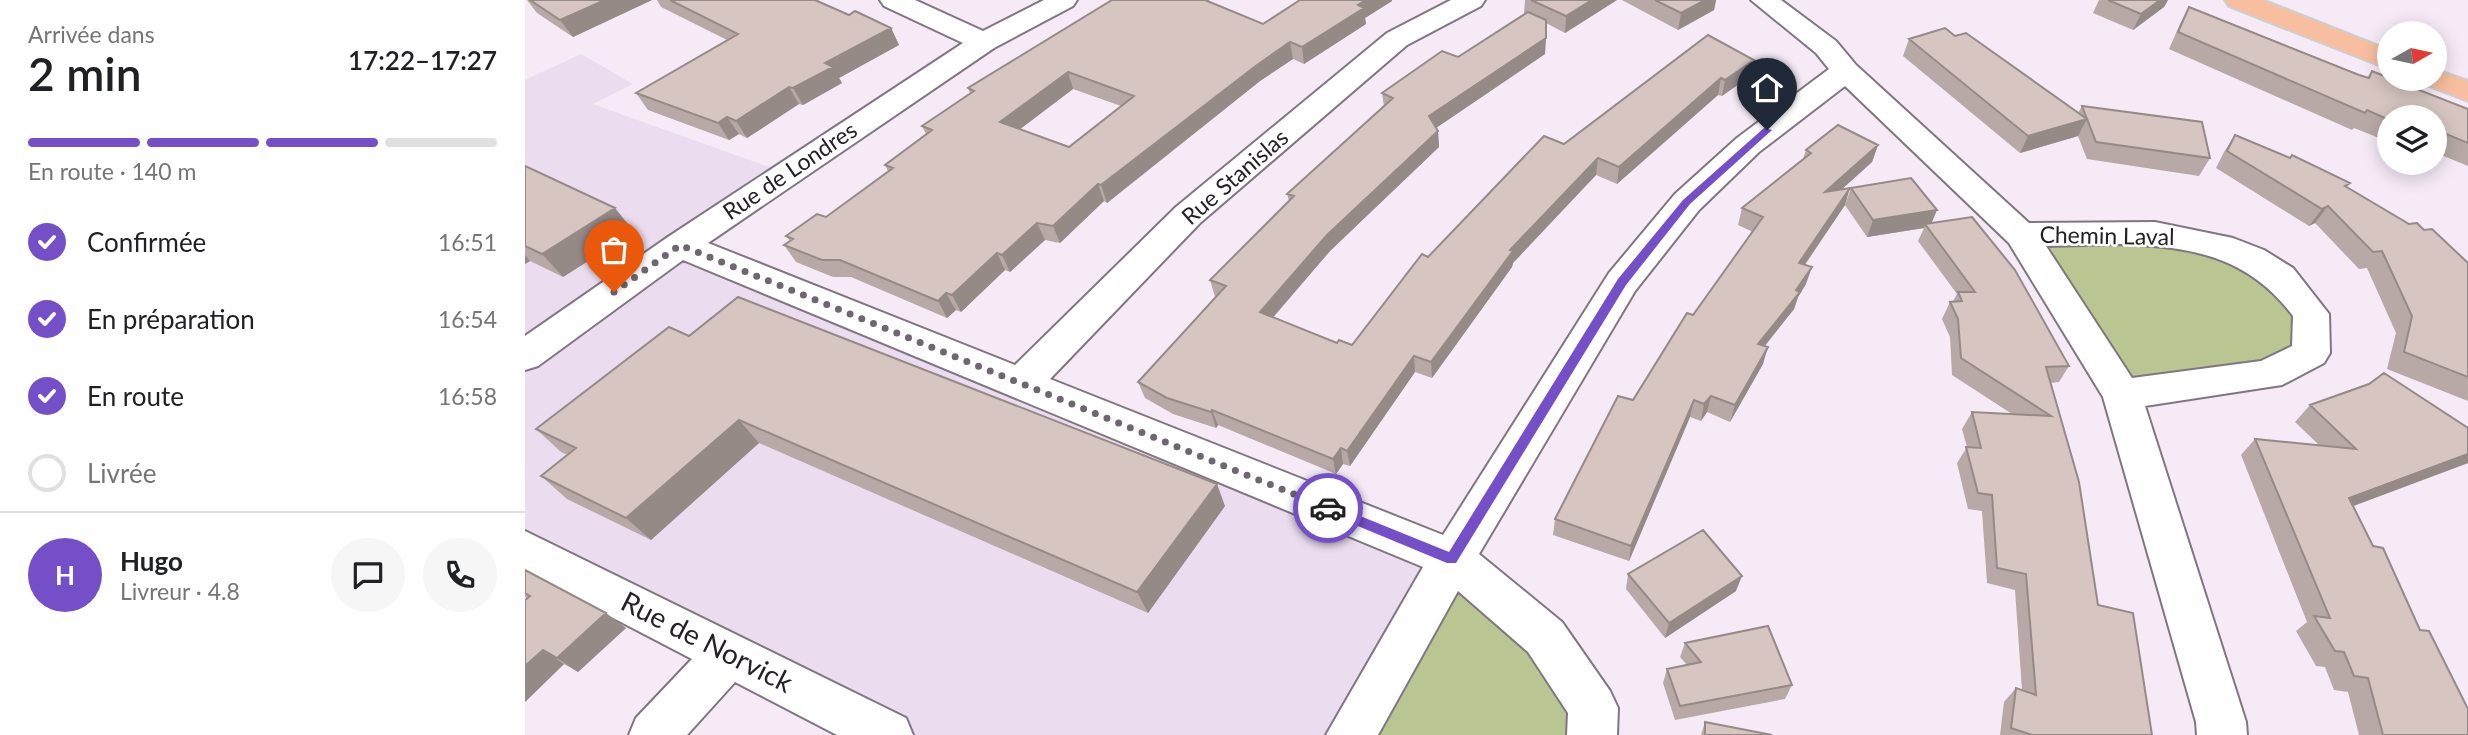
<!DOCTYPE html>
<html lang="fr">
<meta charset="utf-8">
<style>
:root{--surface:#fff;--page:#f6f6f6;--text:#202124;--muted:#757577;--line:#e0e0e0;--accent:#754fc8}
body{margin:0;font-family:Lato,sans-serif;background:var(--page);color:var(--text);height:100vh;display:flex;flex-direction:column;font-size:26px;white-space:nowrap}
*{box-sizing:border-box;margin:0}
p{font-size:23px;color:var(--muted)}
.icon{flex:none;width:38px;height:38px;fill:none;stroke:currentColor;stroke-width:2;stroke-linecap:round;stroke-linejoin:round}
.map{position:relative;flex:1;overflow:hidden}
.drawer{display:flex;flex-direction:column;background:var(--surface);width:525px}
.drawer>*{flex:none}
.needle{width:46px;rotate:81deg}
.tools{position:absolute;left:1852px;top:21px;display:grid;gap:14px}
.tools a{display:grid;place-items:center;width:70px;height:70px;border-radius:50%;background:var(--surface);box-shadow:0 4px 18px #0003;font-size:35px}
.pin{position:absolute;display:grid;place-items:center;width:60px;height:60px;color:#fff;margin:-72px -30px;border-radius:50% 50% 50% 0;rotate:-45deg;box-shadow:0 0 7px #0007}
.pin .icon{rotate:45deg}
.courier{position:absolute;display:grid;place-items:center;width:70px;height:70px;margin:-35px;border:5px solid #754fc8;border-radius:50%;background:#fff;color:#222;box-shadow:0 2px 9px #0007}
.overview em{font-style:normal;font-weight:600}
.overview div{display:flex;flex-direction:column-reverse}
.overview{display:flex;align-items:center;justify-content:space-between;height:119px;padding:0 28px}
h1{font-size:46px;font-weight:600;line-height:52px}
.bar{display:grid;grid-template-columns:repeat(4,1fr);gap:10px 7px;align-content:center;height:84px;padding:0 28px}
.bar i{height:9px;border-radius:5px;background:var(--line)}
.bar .current{background:var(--accent)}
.bar p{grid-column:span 4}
.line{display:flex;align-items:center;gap:18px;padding:0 28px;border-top:2px solid var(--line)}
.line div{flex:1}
.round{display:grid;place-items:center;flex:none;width:74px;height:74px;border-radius:37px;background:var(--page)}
ol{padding:0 28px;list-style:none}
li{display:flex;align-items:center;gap:21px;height:77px}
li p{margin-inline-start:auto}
li .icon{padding:7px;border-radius:50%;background:var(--accent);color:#fff;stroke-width:4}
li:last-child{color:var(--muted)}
li i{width:38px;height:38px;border:4px solid var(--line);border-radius:50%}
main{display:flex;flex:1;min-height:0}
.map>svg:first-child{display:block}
</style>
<main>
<section class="drawer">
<div class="overview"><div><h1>2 min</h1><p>Arrivée dans</p></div><em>17:22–17:27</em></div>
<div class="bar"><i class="current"></i><i class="current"></i><i class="current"></i><i></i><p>En route · 140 m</p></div>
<ol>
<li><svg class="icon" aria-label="check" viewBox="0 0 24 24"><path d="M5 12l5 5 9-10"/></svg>Confirmée<p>16:51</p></li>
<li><svg class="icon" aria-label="check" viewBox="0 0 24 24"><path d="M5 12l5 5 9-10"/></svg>En préparation<p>16:54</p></li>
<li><svg class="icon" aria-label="check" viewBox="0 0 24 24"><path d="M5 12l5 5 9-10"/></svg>En route<p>16:58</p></li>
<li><i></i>Livrée</li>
</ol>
<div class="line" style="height:126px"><b class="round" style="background:var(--accent);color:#fff">H</b><div><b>Hugo</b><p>Livreur · 4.8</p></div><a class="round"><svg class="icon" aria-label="chat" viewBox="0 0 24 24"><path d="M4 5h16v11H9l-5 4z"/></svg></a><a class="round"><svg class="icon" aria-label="phone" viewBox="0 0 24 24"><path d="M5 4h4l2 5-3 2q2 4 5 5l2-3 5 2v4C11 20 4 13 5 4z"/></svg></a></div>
</section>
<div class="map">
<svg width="1943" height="735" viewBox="0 0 1943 735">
<rect width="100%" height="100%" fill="#f5eaf6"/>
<path fill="#ecdcef" d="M 56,54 L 108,84 L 68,104 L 261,173 L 156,244 L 927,559 L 826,735 L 364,735 L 0,550 L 0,80 Z"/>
<path fill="#b9c691" d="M 1645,233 L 1755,278 L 1786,353 L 1597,394 L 1496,235 Z
M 927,559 L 1020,637 L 1067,735 L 826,735 Z"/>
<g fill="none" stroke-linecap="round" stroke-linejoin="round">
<g stroke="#807681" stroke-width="4">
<path id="street" d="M 355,0 L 390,0 L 458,31 L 519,0 L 552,0 L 548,6 L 469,48 L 183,243 L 490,365 L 651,207 L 862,33 L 926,0 L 960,0 L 956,6 L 882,45 L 675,223 L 525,379 L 918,535 L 1084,273 L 1150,194 L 1212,138 L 1304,69 L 1291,53 L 1226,0 L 1256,0 L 1311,41 L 1331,65 L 1504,223 L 1630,222 L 1708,238 L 1739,250 L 1768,268 L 1804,314 L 1805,353 L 1799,363 L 1757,385 L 1620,406 L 1721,722 L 1722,735 L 1672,735 L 1671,722 L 1578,397 L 1484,243 L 1320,86 L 1234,152 L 1174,210 L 1110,291 L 954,554 L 1037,622 L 1085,691 L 1093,708 L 1092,735 L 1042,735 L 1043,713 L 1003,652 L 933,591 L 853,735 L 801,735 L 898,567 L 158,260 L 13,366 L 0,370 L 0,336 L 143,237 L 438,43 L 359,6 ZM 1597,244 C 1667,247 1723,256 1768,316 L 1767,346 L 1736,361 L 1607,378 L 1521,246 Z
M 0,531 L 381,718 L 388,735 L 312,735 L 210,682 L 162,735 L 104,735 L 111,718 L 167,659 L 0,572 Z"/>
</g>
<g stroke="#cfcecf" stroke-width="4">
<path id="primary" d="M 1700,0 L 1737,0 L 1864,50 L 1864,69 L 1704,6 Z
M 1909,69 L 1943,81 L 1943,101 L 1899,84 L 1895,79 L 1909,79 Z"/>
</g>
<use href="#street" fill="#fff" fill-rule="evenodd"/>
<use href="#primary" fill="#f7bf9f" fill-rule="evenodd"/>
</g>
<path fill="#b8a9a6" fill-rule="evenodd" d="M 2,0 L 127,0 L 48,37 L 12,13 Z
M 132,0 L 290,0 L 324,15 L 366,28 L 374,45 L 314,78 L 317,83 L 278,105 L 274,104 L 222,138 L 214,134 L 204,140 L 123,110 L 111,93 L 202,40 L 136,7 Z
M 587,0 L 685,0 L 683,1 L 738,24 L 775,0 L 867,0 L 867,1 L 840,18 L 841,24 L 779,64 L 768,59 L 735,81 L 582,203 L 579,201 L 535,243 L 520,240 L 485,272 L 480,270 L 436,312 L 431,310 L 422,318 L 326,277 L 308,277 L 271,262 L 259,245 L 265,241 L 261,236 L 301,217 L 363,171 L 360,165 L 401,134 L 397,126 L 445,93 L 443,88 ZM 548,89 L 596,106 L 544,147 L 495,129 Z
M 1000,0 L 1092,0 L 1040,33 L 1021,23 L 1020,54 L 911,128 L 913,131 L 914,147 L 805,251 L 748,317 L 812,343 L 827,345 L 903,257 L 1039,144 L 1229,60 L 1225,76 L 1197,96 L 1193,95 L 1092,184 L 1071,175 L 988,263 L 987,267 L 907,378 L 890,372 L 825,466 L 818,464 L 811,474 L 693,425 L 691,428 L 648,414 L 620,398 L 613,382 L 691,297 L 690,297 L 685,280 L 764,201 L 762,194 L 859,107 L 857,93 L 933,57 L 1001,14 L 999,13 Z
M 1097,0 L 1191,0 L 1189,10 L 1153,30 Z
M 1574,0 L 1643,0 L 1639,7 L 1608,30 L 1568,13 Z
M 1664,7 L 1842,78 L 1847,71 L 1943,109 L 1943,166 L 1909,152 L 1909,117 L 1864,117 L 1864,132 L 1860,131 L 1854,138 L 1829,128 L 1827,130 L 1644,49 L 1655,24 Z
M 1430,36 L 1553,113 L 1557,106 L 1685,158 L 1674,176 L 1562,159 L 1553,136 L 1495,153 L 1378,56 L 1384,39 Z
M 1710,135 L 1825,183 L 1822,187 L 1884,224 L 1899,230 L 1943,263 L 1943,401 L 1862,369 L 1871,333 L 1842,268 L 1834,269 L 1790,223 L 1784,226 L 1691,168 L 1699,152 Z
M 1353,145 L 1347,162 L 1317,189 L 1320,205 L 1280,265 L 1281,284 L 1273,297 L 1269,309 L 1239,346 L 1238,364 L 1205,422 L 1182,412 L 1176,421 L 1165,417 L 1104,561 L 1028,535 L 1030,519 L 1108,400 L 1228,232 L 1213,225 L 1217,208 L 1278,159 L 1281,150 Z
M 0,166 L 90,208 L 109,232 L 38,277 L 5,261 L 0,264 Z
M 1326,188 L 1406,223 L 1544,366 L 1534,382 L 1525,383 L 1573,605 L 1627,735 L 1475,735 L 1479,702 L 1491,688 L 1497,690 L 1490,590 L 1462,583 L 1457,511 L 1443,509 L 1432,463 L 1442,447 L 1437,429 L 1447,412 L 1487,414 L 1427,375 L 1425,337 L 1417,319 L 1425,302 L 1428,301 L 1432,294 L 1393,241 L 1399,228 L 1342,237 L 1320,205 Z
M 164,336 L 700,506 L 623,613 L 234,443 L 126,540 L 42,499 L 16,476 L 43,455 L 36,452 L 11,429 Z
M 1785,405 L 1943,428 L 1943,463 L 1828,506 L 1848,546 L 1895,630 L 1943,735 L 1834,735 L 1823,692 L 1809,690 L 1800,667 L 1791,666 L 1771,631 L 1782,622 L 1716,455 L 1730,439 L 1794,445 L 1770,422 Z
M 0,570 L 101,628 L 53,672 L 39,664 L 0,702 L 0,600 L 2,598 L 0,597 Z
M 1103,574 L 1211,591 L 1140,638 L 1101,589 Z
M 1160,643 L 1267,685 L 1260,699 L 1150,720 L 1138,683 L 1142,669 L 1162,665 L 1155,657 Z
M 1180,722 L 1247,735 L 1176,735 Z"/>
<path fill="#968a87" d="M 80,0 L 127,0 L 48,37 L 35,20 Z
M 841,0 L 867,0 L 867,1 L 840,18 L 841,24 L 779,64 L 777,47 Z
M 1067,0 L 1092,0 L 1040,33 L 1041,16 Z
M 1180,0 L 1191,0 L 1189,10 L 1153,30 L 1156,13 Z
M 1635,0 L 1643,0 L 1639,7 L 1608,30 L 1616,14 Z
M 366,28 L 374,45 L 314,78 L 317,83 L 278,105 L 268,88 L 300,63 Z
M 1021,38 L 1020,54 L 905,132 L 904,116 Z
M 765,42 L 768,59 L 735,81 L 582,203 L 576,185 L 732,65 Z
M 1229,60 L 1225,76 L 1197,96 L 1200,80 Z
M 543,72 L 548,89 L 482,139 L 475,122 Z
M 1196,78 L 1193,95 L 1092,184 L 1094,167 Z
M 264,87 L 274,104 L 222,138 L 211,121 Z
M 202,117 L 214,134 L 204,140 L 193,123 Z
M 1562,119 L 1553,136 L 1495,153 L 1503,136 Z
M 913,131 L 914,147 L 805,251 L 739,328 L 735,312 L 802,235 Z
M 1353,145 L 1347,162 L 1295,209 L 1300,192 Z
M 1073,158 L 1071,175 L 988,263 L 987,267 L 907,378 L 906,362 L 985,250 Z
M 573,184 L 579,201 L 535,243 L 528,226 Z
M 1325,188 L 1320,205 L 1269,280 L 1274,263 Z
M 1803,206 L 1790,223 L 1784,226 L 1797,209 Z
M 90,208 L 109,232 L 38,277 L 17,254 Z
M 1412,210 L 1405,227 L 1400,224 L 1399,228 L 1342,237 L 1348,220 Z
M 512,223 L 520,240 L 485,272 L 477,255 Z
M 472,253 L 480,270 L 436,312 L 427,295 Z
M 0,255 L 5,261 L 0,264 Z
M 1287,267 L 1281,284 L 1273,297 L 1269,309 L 1228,361 L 1233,344 L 1271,290 Z
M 421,293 L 431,310 L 422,318 L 413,301 Z
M 1243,347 L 1238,364 L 1205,422 L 1210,405 Z
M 889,356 L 890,372 L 825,466 L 822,451 Z
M 1186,396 L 1182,412 L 1176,421 L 1179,404 Z
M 1169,400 L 1165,417 L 1104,561 L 1106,546 Z
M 687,410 L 693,425 L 691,428 L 686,412 Z
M 214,420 L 234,443 L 126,540 L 101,518 Z
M 816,448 L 818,464 L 811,474 L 808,459 Z
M 1943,454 L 1943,463 L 1807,514 L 1824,498 Z
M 692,484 L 700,506 L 623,613 L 612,592 Z
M 1217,576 L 1211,591 L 1140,638 L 1144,623 Z
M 81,613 L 101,628 L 53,672 L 32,658 Z
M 18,650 L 39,664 L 0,702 L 0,666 Z"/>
<path fill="#d6c5c1" stroke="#968a87" stroke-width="2" fill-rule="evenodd" d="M 5,0 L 80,0 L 35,20 Z
M 145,0 L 290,0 L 324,15 L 330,11 L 366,28 L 300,63 L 308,67 L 268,88 L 264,87 L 211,121 L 202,117 L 193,123 L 111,93 L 213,34 Z
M 587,0 L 680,0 L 738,24 L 775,0 L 841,0 L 833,5 L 839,8 L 777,47 L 765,42 L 732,65 L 576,185 L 573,184 L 528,226 L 512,223 L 477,255 L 472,253 L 427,295 L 421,293 L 413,301 L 315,260 L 297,260 L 259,245 L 268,239 L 261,236 L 292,214 L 301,217 L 368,168 L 360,165 L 407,130 L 397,126 L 449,91 L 443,88 ZM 543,72 L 609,96 L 544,147 L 475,122 Z
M 1006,0 L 1067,0 L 1041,16 Z
M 1130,0 L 1180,0 L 1156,13 Z
M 1583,0 L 1635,0 L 1616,14 Z
M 1664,7 L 1834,75 L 1844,78 L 1847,71 L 1864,78 L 1864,79 L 1866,79 L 1943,109 L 1943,143 L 1909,129 L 1909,117 L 1882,117 L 1874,114 L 1870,117 L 1864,117 L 1864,120 L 1842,110 L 1840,113 L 1653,32 Z
M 1003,12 L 1021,20 L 1021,38 L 904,116 L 913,131 L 802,235 L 735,312 L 812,343 L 814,340 L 827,345 L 897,254 L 903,257 L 1019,136 L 1039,144 L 1183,35 L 1229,60 L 1200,80 L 1196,78 L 1094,167 L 1073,158 L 985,250 L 988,251 L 906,362 L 889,356 L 822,451 L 816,448 L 808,459 L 687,410 L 686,412 L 642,398 L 613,382 L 701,286 L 685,280 L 769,196 L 762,194 L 868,98 L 857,93 L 917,51 L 933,57 Z
M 1420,28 L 1430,36 L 1441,33 L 1562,119 L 1557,106 L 1677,122 L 1685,158 L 1571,142 L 1562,119 L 1503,136 L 1384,39 Z
M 1313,125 L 1353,145 L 1300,192 L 1325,188 L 1274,263 L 1287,267 L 1271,290 L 1275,292 L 1233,344 L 1243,347 L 1210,405 L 1186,396 L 1179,404 L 1169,400 L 1106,546 L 1030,519 L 1093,396 L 1108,400 L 1162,313 L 1168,315 L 1238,217 L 1217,208 L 1286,153 L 1281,150 Z
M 1710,135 L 1765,158 L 1767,155 L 1825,183 L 1820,186 L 1884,224 L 1892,223 L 1899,230 L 1907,229 L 1943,263 L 1943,377 L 1879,352 L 1887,316 L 1857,251 L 1848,252 L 1803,206 L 1797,209 L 1702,151 Z
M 0,166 L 90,208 L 17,254 L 0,246 Z
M 1386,178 L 1412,210 L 1348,220 L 1326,188 Z
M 1447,217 L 1490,270 L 1544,366 L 1521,367 L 1554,482 L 1573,605 L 1608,613 L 1627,735 L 1507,735 L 1486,728 L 1491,688 L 1511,695 L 1501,574 L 1472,568 L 1467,495 L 1453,493 L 1441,447 L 1456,448 L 1447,412 L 1526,416 L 1436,358 L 1433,319 L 1425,302 L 1437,301 L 1433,292 L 1450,292 L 1400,224 Z
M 213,297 L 692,484 L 612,592 L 214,420 L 101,518 L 16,476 L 51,448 L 11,429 L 144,327 L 164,336 Z
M 1859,373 L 1943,428 L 1943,454 L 1824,498 L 1848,546 L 1858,548 L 1895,630 L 1904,631 L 1943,709 L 1943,735 L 1858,735 L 1843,678 L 1829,676 L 1819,652 L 1810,651 L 1789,616 L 1805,618 L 1730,439 L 1831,449 L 1785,405 L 1844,384 Z
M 1178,530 L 1217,576 L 1144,623 L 1103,574 Z
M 0,570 L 81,613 L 32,658 L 18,650 L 0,666 L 0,600 L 5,596 L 0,593 Z
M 1243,626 L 1267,685 L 1155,706 L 1142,669 L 1176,662 L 1160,643 Z
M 1180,722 L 1247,735 L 1180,735 Z"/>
<path fill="#754fc8" d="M 1239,128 L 1247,130 L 1165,204 L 1101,285 L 931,563 L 922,563 L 799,512 L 797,508 L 803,503 L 924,552 L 1093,279 L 1158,200 Z"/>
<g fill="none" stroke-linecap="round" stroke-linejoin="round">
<path stroke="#6e676f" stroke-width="7" stroke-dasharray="0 12.6" d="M 89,292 L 155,245 L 803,508"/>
</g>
<g text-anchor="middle" stroke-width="5" stroke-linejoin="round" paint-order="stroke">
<g font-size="23" fill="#252126" stroke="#fff">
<text transform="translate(265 171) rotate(-34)" y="8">Rue de Londres</text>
<text transform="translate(710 177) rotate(-41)" y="8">Rue Stanislas</text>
<text transform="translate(1582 236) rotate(1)" y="8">Chemin Laval</text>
</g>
<g font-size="28" fill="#252126" stroke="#fff">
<text transform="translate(182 642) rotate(27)" y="10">Rue de Norvick</text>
</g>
</g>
</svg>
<div class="tools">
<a><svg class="needle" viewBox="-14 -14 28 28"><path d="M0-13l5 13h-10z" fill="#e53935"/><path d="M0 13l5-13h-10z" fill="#757577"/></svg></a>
<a><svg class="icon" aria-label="layers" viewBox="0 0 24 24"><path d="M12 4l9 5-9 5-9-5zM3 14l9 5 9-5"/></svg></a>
</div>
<div class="pin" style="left:89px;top:292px;background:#ea580c"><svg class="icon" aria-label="bag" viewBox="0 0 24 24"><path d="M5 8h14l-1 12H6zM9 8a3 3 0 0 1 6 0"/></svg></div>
<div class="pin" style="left:1242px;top:130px;background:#1f2937"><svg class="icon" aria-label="home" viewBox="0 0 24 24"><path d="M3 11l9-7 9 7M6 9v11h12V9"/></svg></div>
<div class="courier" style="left:803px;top:508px"><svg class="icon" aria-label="car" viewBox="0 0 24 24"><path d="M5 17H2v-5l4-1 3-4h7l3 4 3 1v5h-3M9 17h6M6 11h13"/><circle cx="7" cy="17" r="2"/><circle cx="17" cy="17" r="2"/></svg></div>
</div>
</main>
